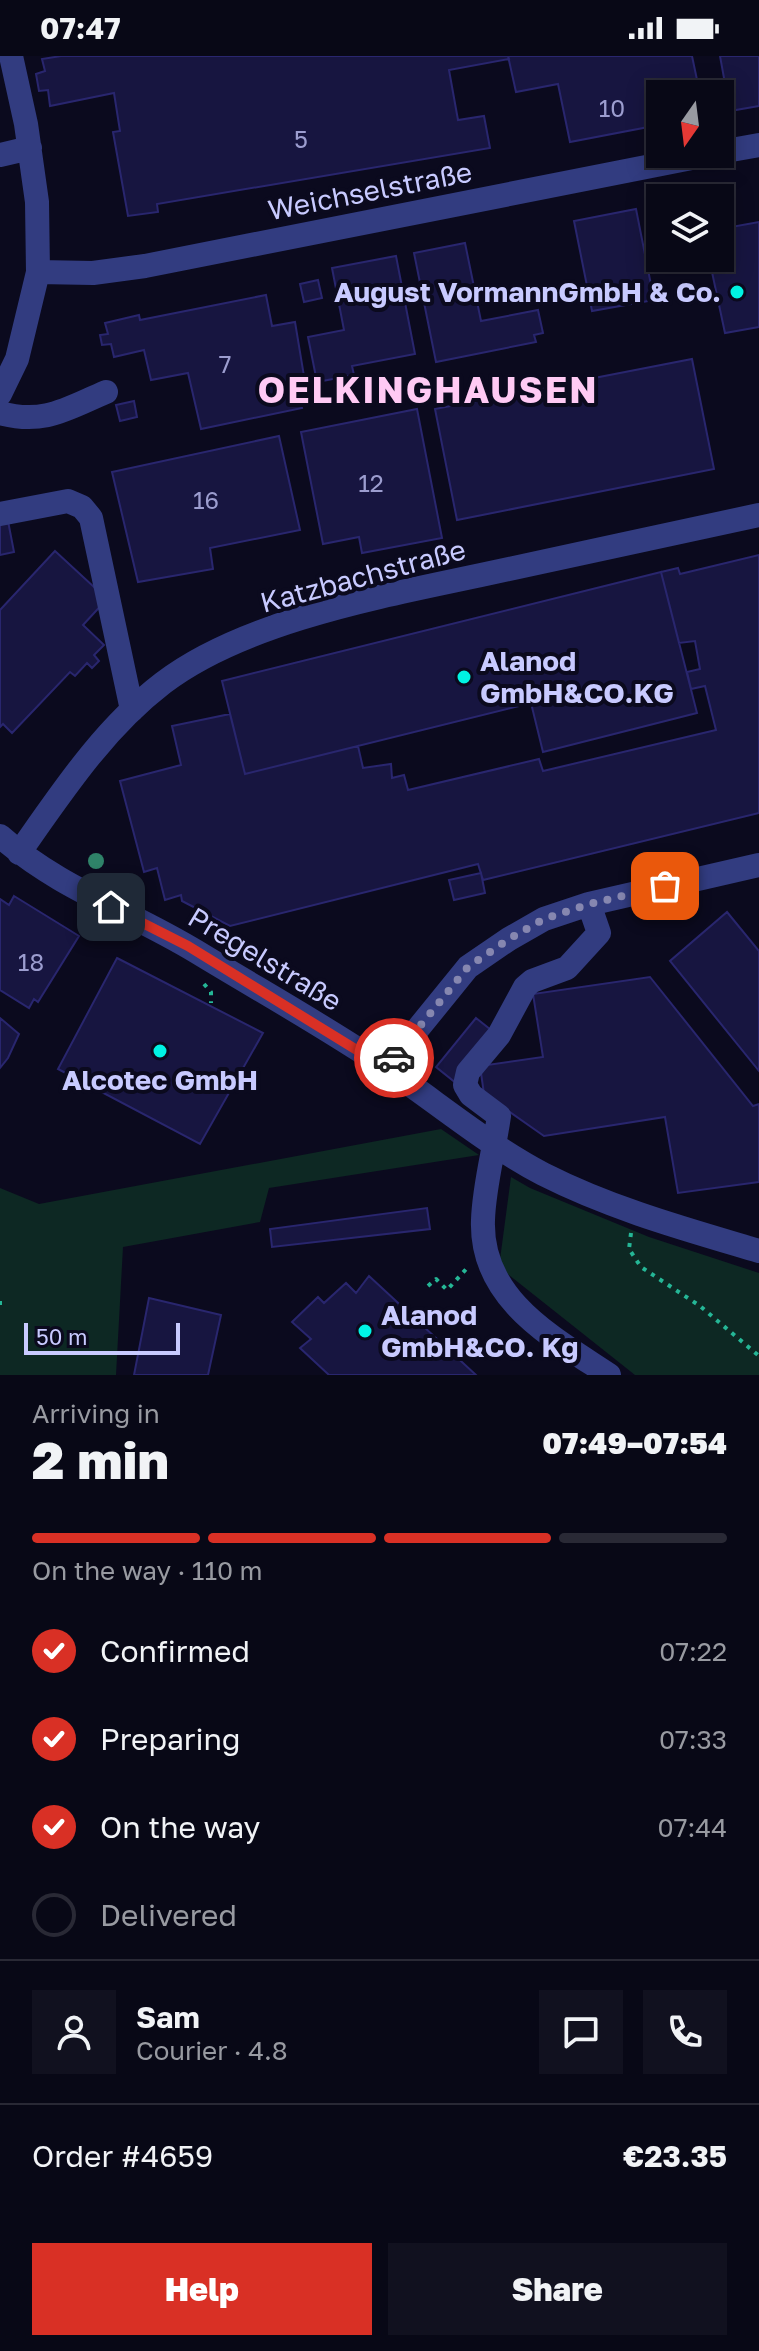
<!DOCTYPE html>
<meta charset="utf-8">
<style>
:root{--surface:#080816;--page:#11111f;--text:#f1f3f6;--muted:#989aa1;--line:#292935;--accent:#d93025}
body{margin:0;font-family:"Golos Text",sans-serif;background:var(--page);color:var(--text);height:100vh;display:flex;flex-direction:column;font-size:30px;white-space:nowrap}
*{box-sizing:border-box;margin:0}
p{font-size:26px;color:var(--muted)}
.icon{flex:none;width:44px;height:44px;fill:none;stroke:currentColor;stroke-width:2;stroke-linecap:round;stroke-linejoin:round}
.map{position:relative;height:1319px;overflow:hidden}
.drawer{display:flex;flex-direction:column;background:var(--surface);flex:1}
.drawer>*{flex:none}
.needle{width:52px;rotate:194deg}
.tools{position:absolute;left:646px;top:24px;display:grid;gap:16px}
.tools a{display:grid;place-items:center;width:88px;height:88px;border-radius:0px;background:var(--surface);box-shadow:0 4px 20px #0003,0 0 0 2px var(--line);font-size:40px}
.scale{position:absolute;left:24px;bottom:20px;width:156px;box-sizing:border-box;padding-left:8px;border:4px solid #c8caff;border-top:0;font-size:22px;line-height:28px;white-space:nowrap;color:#c8caff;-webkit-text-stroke:6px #0b0a1e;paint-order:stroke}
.pin{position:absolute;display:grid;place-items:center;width:68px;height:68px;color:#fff;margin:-34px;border-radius:16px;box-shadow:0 4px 12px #0006}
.courier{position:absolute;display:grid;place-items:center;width:80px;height:80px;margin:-40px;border:6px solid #d93025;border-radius:50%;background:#fff;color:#222;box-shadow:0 2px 10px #0007}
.summary em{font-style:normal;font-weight:800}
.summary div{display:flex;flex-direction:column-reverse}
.summary{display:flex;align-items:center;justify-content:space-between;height:136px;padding:0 32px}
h1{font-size:52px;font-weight:800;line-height:60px}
.bar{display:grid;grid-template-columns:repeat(4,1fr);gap:12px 8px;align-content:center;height:96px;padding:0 32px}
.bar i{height:10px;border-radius:6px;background:var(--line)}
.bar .active{background:var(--accent)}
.bar p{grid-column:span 4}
.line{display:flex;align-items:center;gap:20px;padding:0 32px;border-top:2px solid var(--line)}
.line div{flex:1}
.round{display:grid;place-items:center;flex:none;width:84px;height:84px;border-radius:0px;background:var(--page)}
ol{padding:0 32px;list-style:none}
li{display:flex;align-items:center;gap:24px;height:88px}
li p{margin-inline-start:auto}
li .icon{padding:8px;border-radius:50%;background:var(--accent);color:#fff;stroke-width:4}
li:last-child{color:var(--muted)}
li i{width:44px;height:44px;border:4px solid var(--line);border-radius:50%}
.cta{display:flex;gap:16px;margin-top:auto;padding:16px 32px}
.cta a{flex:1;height:92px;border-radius:0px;background:var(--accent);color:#fff;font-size:32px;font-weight:800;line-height:92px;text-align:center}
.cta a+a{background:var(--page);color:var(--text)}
.status{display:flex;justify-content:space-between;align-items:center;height:56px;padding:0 40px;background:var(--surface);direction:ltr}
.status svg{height:22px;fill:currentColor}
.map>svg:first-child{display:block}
</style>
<div class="status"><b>07:47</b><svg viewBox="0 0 49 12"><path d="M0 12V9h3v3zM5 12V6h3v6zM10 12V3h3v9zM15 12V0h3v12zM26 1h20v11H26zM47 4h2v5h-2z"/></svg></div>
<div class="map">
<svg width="759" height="1319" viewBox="0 0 759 1319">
<rect width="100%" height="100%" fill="#0b0a1e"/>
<path fill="#0d2823" d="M 441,1073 L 479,1099 L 269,1132 L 260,1166 L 123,1191 L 116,1319 L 0,1319 L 0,1132 L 39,1148 Z
M 511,1121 L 530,1132 L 649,1181 L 759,1217 L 759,1319 L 635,1319 L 499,1211 Z"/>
<path fill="#171540" stroke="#29266e" stroke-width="2" d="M 61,0 L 508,0 L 509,3 L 449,14 L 458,64 L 484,60 L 490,92 L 157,148 L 158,156 L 128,160 L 113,76 L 120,75 L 114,37 L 50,50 L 48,34 L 39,35 L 36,18 L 45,15 L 42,3 Z
M 508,0 L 692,0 L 700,38 L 660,38 L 660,74 L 659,69 L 570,86 L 558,28 L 516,36 Z
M 720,0 L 759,0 L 759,50 L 730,55 Z
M 636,153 L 654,244 L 592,255 L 574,165 Z
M 759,166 L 759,271 L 725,277 L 709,202 L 720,202 L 720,173 Z
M 465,187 L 481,265 L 538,254 L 543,277 L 534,279 L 536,286 L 436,306 L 414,197 Z
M 396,200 L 415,298 L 352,310 L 354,319 L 317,326 L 308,281 L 344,274 L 332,212 Z
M 318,224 L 322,242 L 304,246 L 300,228 Z
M 266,239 L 272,270 L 295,266 L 304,320 L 295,321 L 302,352 L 201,373 L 188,317 L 151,324 L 144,294 L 114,301 L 111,288 L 102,289 L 100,279 L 108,278 L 105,267 L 139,259 L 140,264 Z
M 692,303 L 714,413 L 457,464 L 435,353 Z
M 134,345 L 137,361 L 120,365 L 116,349 Z
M 417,353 L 442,482 L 362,497 L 359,481 L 323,488 L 301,376 Z
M 279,380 L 300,474 L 210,492 L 213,513 L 138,526 L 112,416 Z
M 8,465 L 14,496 L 0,499 L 0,466 Z
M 55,495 L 107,543 L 83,569 L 104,589 L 94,599 L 99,605 L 92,612 L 87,607 L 75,620 L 70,616 L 12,677 L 3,668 L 0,671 L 0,554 Z
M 759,499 L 759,757 L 483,824 L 478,808 L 230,870 L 182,845 L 181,839 L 165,844 L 157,812 L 144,816 L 120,725 L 181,709 L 172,670 L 230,658 L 245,718 L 358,690 L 363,712 L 391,708 L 392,722 L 404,719 L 408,734 L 539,703 L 543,715 L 716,674 L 705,630 L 691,633 L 687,616 L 700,613 L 695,585 L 679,587 L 661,516 L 678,512 L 680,518 Z
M 661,516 L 697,657 L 543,696 L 531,647 L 245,718 L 222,625 Z
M 481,817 L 485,837 L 454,844 L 449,824 Z
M 14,840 L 79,880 L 38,946 L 34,943 L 29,952 L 0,934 L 0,843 L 9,849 Z
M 727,856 L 759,895 L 759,1015 L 670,905 Z
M 117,902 L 263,977 L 200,1088 L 58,1013 Z
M 650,921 L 753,1050 L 759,1048 L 759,1126 L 678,1137 L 665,1061 L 544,1080 L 484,1038 L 480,1010 L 543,1001 L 533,938 Z
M 0,962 L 19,978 L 8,1002 L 0,1012 Z
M 476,962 L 496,978 L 456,1027 L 436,1011 Z
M 427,1152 L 430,1173 L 272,1191 L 270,1173 Z
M 369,1220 L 476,1319 L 329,1319 L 300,1292 L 311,1283 L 292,1266 L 318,1241 L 324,1247 L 346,1227 L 356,1237 Z
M 149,1242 L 221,1259 L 208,1319 L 134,1319 Z"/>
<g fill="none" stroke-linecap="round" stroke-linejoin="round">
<path stroke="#25b696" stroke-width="4" stroke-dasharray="4 6" stroke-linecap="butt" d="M 204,928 L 211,936 L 211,947
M 631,1177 L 629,1193 L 641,1211 L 700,1250 L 759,1300
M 428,1230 L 436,1223 L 447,1234 L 469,1210
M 0,1245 L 0,1249"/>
<path stroke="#323c80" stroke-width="24" d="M 720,96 L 759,89
M 0,99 L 30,92
M 38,216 L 93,217 L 145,210 L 712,98
M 0,338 L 17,303 L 38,216 L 37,146 L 26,68 L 11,0
M 0,357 C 44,369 66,353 106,336
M 0,458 L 68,445 L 82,451 L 91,462 L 132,654
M 0,780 C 58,832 132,856 197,896 C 261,935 326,971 388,1013 C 439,1048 488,1089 543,1118 C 612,1153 685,1173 759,1195
M 19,797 C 62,736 103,673 163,627 C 244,565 383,540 481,519 C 574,499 666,479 759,459
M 589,848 L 599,877 L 567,912 L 532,925 L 525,931 L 499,979 L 468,1016 L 465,1029 L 471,1039 L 499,1060 C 494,1095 484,1130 483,1164 C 480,1243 552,1281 609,1319
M 386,1012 L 468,911 L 509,883 L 544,863 L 589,848 L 759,809"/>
</g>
<circle fill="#2f8369" cx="96" cy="805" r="8"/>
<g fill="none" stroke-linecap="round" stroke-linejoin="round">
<path stroke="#8687b0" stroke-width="8" stroke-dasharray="0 14.4" d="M 394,1002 L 468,911 L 509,883 L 544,863 L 589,848 L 665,830"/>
<path stroke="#d93025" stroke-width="10" d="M 111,851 L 188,890 L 386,1012 L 394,1002"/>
</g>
<g fill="#00f3e4" stroke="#0b0a1e" stroke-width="3">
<circle cx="737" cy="236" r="8"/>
<circle cx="464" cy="621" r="8"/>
<circle cx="160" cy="995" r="8"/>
<circle cx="365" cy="1275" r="8"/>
</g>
<g text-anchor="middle" stroke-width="8" stroke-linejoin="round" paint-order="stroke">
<g font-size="24" fill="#9c9dcf">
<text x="612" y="61">10</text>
<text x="301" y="92">5</text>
<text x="225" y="317">7</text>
<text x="371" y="436">12</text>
<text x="206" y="453">16</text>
<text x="31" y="915">18</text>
</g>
<g font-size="28" fill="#c8caff" stroke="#0b0a1e">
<text transform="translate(370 135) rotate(-11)" y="10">Weichselstraße</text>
<text transform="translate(363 520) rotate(-15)" y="10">Katzbachstraße</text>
<text transform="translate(265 903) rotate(31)" y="10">Pregelstraße</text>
</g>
<g font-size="28" font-weight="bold" fill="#c8caff" stroke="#0b0a1e" text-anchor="start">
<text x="721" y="246" text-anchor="end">August VormannGmbH &amp; Co.</text>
<text x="480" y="615">Alanod<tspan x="480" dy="32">GmbH&amp;CO.KG</tspan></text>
<text x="160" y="1034" text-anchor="middle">Alcotec GmbH</text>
<text x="381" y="1269">Alanod<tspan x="381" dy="32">GmbH&amp;CO. Kg</tspan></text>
</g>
<g font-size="36" font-weight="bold" letter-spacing="2" fill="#ffcaf4" stroke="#0b0a1e">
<text x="428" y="347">OELKINGHAUSEN</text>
</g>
</g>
</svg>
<div class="tools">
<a><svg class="needle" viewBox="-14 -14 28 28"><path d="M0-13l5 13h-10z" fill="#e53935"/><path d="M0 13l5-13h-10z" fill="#989aa1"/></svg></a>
<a><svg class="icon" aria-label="layers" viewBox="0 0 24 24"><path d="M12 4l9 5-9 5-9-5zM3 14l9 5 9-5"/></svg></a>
</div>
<div class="scale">50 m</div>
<div class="pin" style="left:665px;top:830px;background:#ea580c"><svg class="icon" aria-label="bag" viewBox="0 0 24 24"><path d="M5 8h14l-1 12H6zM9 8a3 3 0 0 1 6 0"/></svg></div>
<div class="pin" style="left:111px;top:851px;background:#1f2937"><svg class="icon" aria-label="home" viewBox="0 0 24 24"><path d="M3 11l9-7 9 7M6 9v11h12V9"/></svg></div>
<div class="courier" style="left:394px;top:1002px"><svg class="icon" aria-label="car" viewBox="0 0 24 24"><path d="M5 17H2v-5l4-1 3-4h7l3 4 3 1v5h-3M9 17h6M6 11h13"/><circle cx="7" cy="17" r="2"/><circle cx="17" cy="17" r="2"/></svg></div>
</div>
<section class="drawer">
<div class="summary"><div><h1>2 min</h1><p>Arriving in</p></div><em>07:49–07:54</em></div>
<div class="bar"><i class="active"></i><i class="active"></i><i class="active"></i><i></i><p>On the way · 110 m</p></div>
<ol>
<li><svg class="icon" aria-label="check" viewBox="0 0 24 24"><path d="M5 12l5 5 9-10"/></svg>Confirmed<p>07:22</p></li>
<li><svg class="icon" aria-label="check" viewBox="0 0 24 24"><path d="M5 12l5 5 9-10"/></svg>Preparing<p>07:33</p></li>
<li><svg class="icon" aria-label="check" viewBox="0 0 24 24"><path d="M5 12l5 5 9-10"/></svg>On the way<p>07:44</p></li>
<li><i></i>Delivered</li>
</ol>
<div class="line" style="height:144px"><a class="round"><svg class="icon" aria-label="person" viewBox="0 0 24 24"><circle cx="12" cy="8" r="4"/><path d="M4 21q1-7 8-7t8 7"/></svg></a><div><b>Sam</b><p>Courier · 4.8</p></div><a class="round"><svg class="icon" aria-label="chat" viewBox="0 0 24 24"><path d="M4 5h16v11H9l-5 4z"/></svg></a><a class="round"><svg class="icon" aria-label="phone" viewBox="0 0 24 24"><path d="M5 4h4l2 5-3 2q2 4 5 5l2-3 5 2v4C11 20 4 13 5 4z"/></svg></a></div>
<div class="line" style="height:104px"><div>Order #4659</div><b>€23.35</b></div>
<div class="cta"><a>Help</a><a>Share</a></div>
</section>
